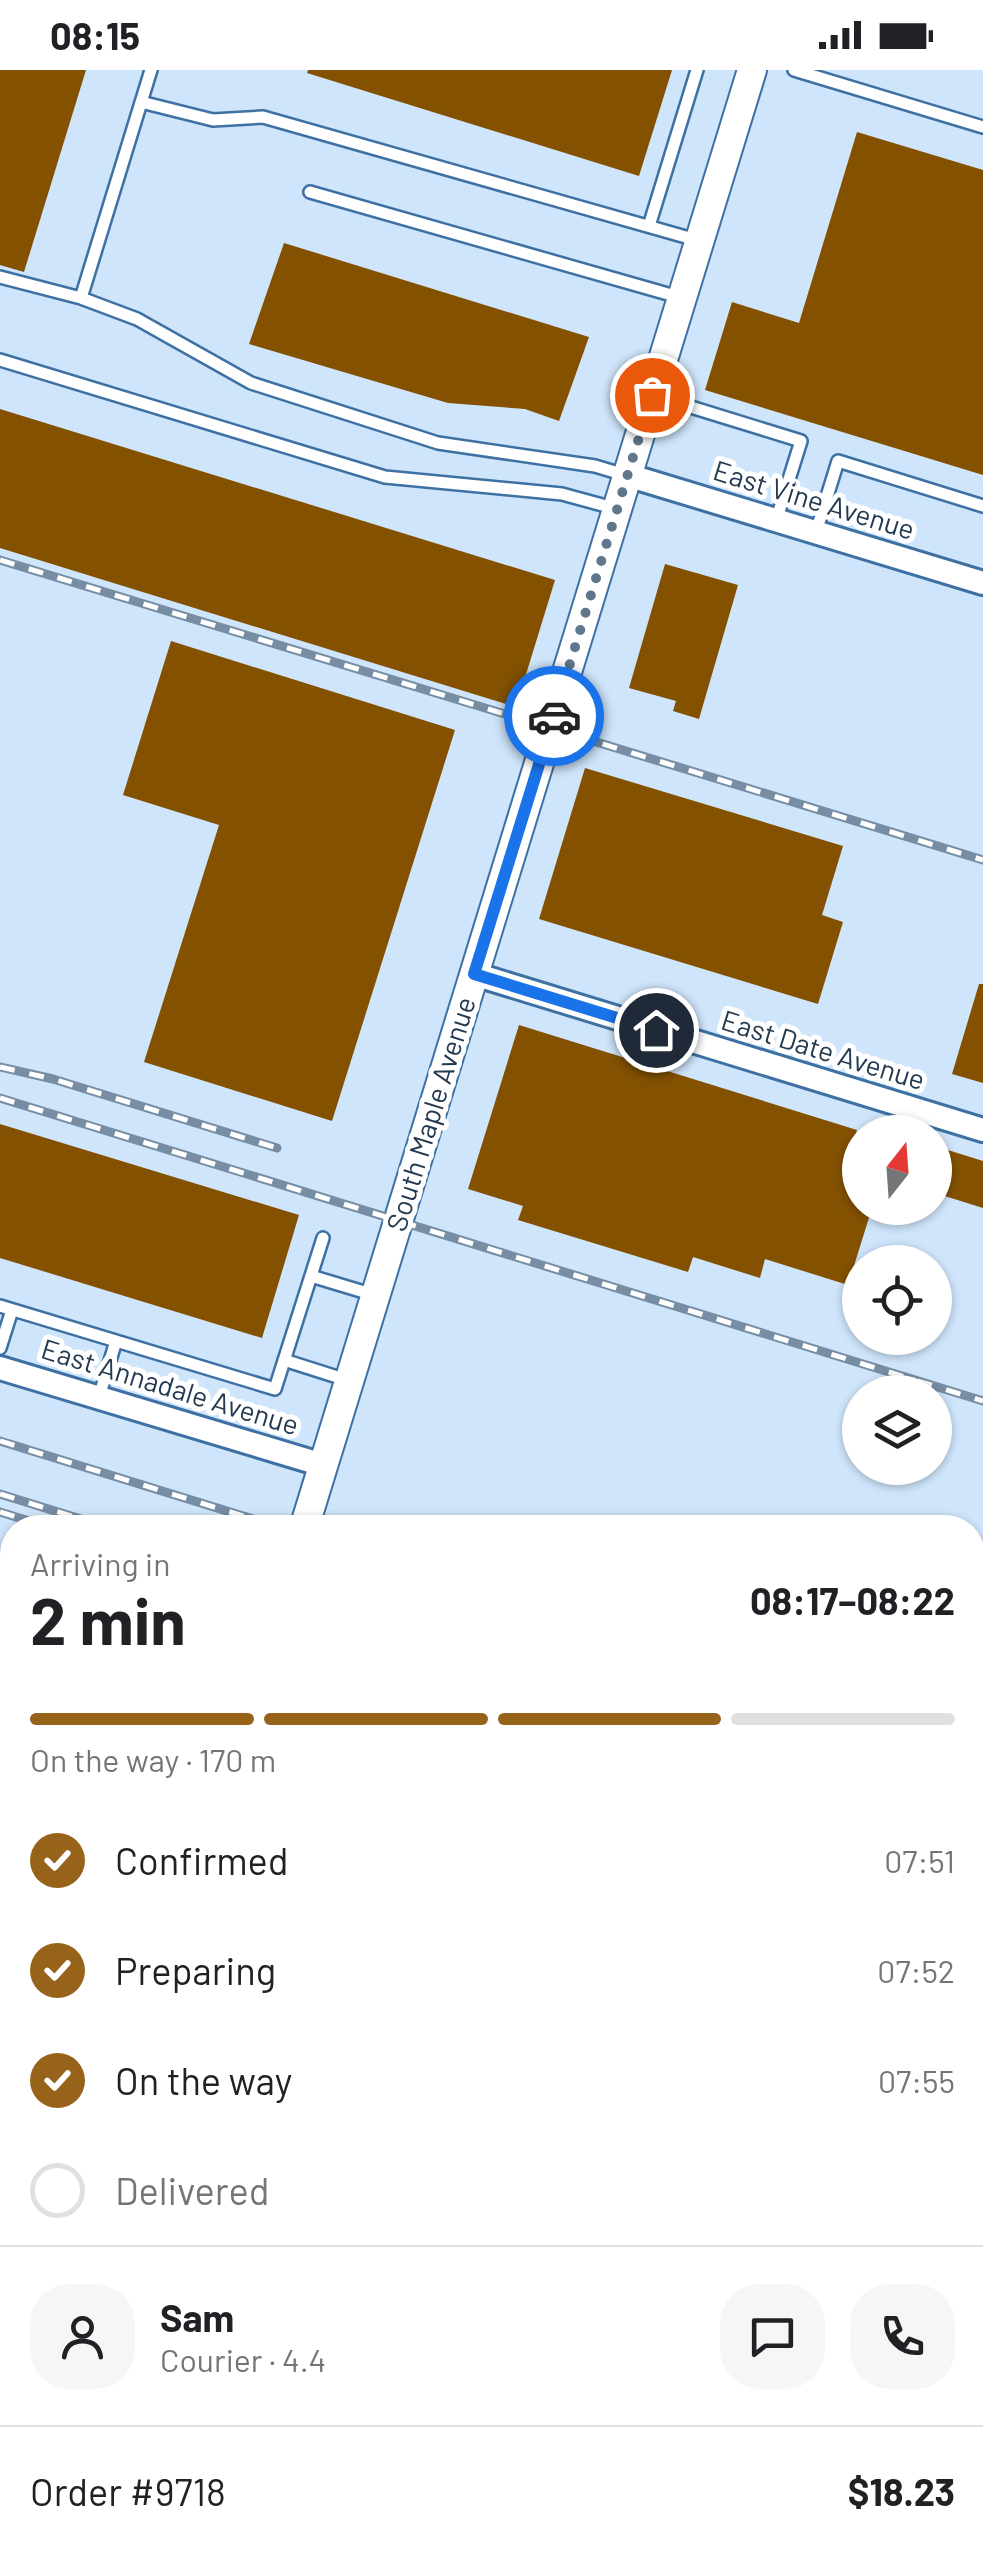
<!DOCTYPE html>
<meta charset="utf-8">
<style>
:root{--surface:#fff;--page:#f6f6f6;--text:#202124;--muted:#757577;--line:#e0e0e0;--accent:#976219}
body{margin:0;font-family:Barlow,sans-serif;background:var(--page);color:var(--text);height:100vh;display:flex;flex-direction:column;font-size:38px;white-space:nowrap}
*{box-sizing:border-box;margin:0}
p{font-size:32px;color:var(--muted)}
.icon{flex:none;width:55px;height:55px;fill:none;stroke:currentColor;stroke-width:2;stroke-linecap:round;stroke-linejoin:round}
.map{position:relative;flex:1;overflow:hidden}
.panel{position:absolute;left:0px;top:1445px;width:985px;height:1060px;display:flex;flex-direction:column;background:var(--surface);border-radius:40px 40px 0 0;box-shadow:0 2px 8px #0004}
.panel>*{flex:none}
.needle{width:65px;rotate:17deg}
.tools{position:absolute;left:842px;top:1045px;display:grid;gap:20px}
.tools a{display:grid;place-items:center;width:110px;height:110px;border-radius:50%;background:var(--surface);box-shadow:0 2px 8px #0004;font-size:50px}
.pin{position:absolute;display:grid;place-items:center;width:85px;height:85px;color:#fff;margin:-42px;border:5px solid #fff;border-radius:50%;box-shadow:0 2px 10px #0007}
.courier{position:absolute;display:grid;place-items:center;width:100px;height:100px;margin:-50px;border:8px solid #1a73e8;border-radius:50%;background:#fff;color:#222;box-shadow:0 2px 12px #0007}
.summary em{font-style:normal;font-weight:700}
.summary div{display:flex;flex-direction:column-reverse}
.summary{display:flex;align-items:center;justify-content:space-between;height:170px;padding:0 30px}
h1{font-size:65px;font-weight:700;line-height:75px}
.bar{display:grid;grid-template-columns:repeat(4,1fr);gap:15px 10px;align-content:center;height:120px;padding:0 30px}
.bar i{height:12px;border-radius:8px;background:var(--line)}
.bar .selected{background:var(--accent)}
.bar p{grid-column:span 4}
.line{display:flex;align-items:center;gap:25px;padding:0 30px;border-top:2px solid var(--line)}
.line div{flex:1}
.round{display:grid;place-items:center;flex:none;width:105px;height:105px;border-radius:40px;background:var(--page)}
ol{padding:0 30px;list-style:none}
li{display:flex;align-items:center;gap:30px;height:110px}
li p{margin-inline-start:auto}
li .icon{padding:10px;border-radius:50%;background:var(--accent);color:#fff;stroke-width:4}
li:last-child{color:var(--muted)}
li i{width:55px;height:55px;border:5px solid var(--line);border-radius:50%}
.status{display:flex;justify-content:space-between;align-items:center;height:70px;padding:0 50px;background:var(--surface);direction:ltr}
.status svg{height:28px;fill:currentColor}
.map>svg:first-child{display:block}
</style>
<div class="status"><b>08:15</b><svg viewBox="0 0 49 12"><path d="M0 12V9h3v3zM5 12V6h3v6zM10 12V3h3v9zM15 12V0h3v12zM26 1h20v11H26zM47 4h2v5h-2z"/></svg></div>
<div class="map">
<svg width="983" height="2505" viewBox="0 0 983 2505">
<rect width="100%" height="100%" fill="#cfe5fb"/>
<path fill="#835100" d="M 0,0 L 86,0 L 24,202 L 0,195 Z
M 308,0 L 672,0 L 639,106 L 307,3 Z
M 857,62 L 983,100 L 983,405 L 705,320 L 732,232 L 799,253 Z
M 284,173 L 589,267 L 559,351 L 525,339 L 448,333 L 249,274 Z
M 0,339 L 555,510 L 516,637 L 0,478 Z
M 665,494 L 738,515 L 699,649 L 673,641 L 676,631 L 629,618 Z
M 171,571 L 455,660 L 332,1051 L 144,992 L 219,755 L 123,725 Z
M 585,698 L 843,776 L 822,845 L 843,852 L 818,934 L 539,849 Z
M 979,914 L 983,914 L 983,1013 L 952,1004 Z
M 519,955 L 857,1060 L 843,1103 L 860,1108 L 860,1138 L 872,1138 L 848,1215 L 765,1189 L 760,1208 L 693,1187 L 688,1202 L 518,1150 L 523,1136 L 468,1119 Z
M 0,1054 L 299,1145 L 262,1268 L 0,1188 Z
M 935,1076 L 983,1091 L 983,1138 L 935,1123 Z"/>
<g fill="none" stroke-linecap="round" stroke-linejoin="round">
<g stroke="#3e71a3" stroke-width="16">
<path id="service" d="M 794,0 L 983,57
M 141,32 L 213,50 L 263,47 L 700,171
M 310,122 L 682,228
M 649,156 L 697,0
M 0,207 L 81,228 L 137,249 L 251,313 L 438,373 L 595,396 L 625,405
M 81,228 L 151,0
M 0,290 L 385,407 L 562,424 L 617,439
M 652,325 L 801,371 L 776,451
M 816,462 L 838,391 L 983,436
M 311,1206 L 374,1225
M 0,1236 L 275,1319 L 323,1168
M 0,1278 L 12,1240
M 284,1290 L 347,1310
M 99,1327 L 116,1271
M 0,1704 L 12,1707
M 0,1934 L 12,1938
M 972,2012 L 983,2015
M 972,2062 L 983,2070
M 972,2268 L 976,2269 L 983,2245
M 0,2281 L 12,2285
M 972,2378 L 982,2393 L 972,2426
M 121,2492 L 160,2505
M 305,2505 L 309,2492
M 706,2505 L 710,2492
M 949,2505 L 953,2492"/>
</g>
<g stroke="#3e71a3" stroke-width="28">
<path id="minor" d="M 627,405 L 983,513
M 474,904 L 983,1060
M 0,1298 L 323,1395
M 0,1656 L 12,1660
M 972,1952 L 983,1955"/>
</g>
<g stroke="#3e71a3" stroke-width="32">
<path id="tertiary" d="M 304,1458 L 752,0
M 0,2450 L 12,2409"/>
</g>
<use href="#service" stroke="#fff" stroke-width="11"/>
<use href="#minor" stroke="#fff" stroke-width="22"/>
<use href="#tertiary" stroke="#fff" stroke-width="28"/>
<g stroke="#778da3" stroke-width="9">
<path id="rail" d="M 0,490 L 983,790
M 0,997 L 53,1009 L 277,1078
M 0,1028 L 983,1331
M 0,1371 L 282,1458
M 0,1424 L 110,1458
M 0,1442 L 52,1458
M 972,1668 L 983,1671
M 972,1721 L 983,1724"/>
</g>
<use href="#rail" stroke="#fff" stroke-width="5" stroke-dasharray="15" stroke-linecap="butt"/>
</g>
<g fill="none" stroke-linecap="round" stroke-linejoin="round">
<path stroke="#60768c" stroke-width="10" stroke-dasharray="0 18" d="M 554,646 L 652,325"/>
<path stroke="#1a73e8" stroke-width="12" d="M 554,646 L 474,904 L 656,960"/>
</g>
<g text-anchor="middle" stroke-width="10" stroke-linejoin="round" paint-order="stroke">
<g font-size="28" fill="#243a50" stroke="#fff">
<text transform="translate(814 430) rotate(17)" y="10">East Vine Avenue</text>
<text transform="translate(823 980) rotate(17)" y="10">East Date Avenue</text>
<text transform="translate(431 1044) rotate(-73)" y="10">South Maple Avenue</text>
<text transform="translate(170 1317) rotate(17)" y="10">East Annadale Avenue</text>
</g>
</g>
</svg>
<div class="tools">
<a><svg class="needle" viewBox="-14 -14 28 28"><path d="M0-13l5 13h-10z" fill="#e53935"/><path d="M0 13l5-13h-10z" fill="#757577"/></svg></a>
<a><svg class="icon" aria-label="locate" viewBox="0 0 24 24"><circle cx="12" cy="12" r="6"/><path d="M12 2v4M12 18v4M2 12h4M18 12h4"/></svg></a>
<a><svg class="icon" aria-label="layers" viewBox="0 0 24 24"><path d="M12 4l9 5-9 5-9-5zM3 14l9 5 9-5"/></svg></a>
</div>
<div class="pin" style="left:652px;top:325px;background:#ea580c"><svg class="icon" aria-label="bag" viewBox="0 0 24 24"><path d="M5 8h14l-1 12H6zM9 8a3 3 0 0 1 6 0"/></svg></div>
<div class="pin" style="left:656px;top:960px;background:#1f2937"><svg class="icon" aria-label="home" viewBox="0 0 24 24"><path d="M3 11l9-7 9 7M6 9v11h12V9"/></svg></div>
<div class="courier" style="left:554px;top:646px"><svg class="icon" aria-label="car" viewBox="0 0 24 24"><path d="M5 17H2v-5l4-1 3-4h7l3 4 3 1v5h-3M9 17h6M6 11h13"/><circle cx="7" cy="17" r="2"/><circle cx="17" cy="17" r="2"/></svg></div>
<section class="panel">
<div class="summary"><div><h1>2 min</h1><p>Arriving in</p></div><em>08:17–08:22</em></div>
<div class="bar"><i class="selected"></i><i class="selected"></i><i class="selected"></i><i></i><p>On the way · 170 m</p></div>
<ol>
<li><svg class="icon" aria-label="check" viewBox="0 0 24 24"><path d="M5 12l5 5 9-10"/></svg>Confirmed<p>07:51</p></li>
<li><svg class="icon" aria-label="check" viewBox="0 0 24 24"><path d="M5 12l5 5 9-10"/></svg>Preparing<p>07:52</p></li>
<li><svg class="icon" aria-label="check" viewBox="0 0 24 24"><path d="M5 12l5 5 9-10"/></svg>On the way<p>07:55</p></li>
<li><i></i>Delivered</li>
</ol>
<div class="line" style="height:180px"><a class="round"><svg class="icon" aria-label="person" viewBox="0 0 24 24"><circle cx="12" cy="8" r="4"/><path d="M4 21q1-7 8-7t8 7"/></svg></a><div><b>Sam</b><p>Courier · 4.4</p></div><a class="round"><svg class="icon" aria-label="chat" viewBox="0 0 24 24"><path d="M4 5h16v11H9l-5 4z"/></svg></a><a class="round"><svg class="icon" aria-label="phone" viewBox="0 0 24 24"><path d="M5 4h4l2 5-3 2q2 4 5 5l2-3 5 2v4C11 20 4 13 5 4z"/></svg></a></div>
<div class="line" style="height:130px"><div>Order #9718</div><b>$18.23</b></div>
</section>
</div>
